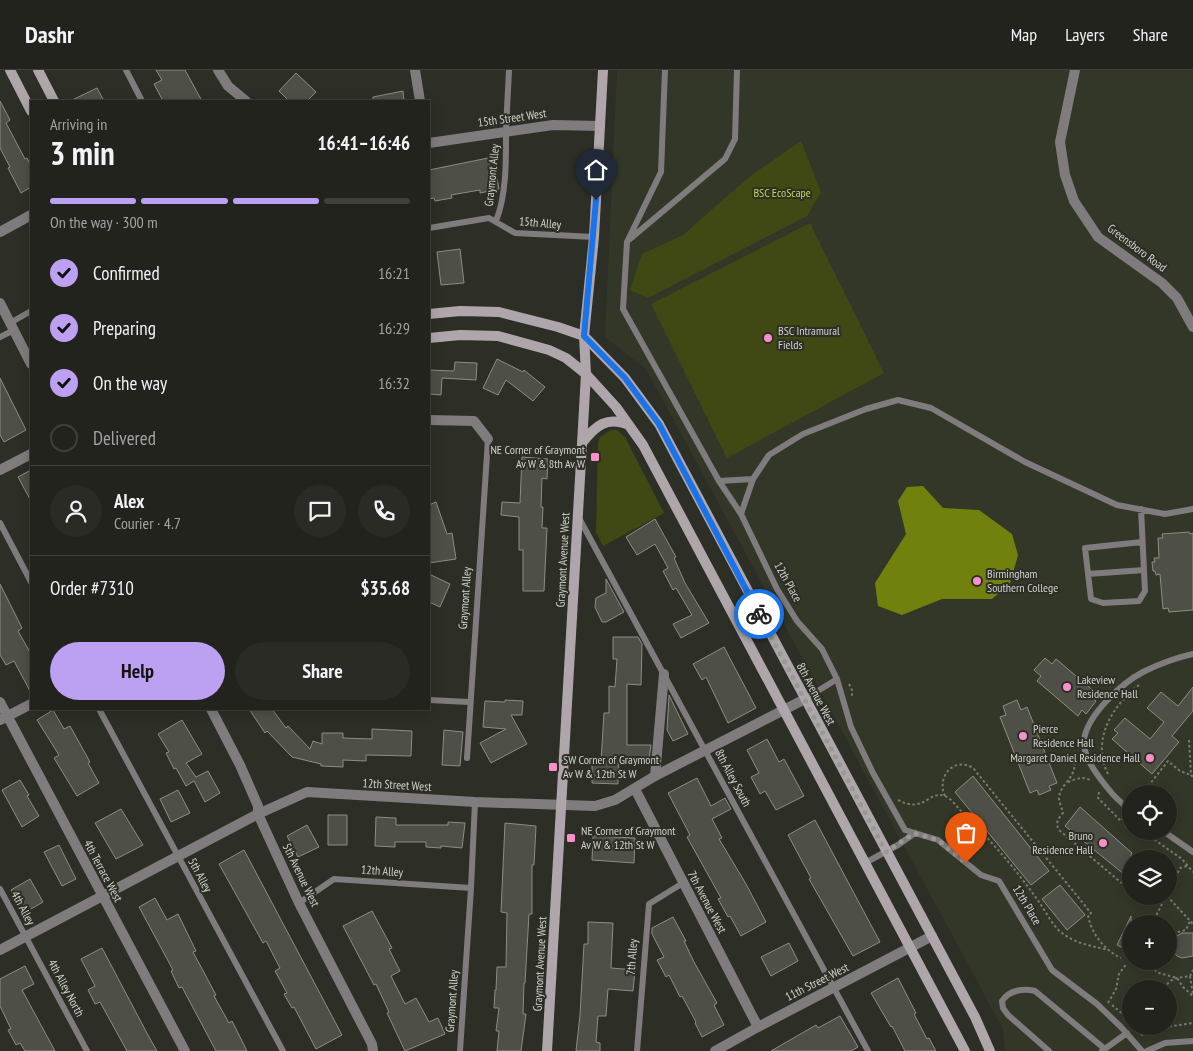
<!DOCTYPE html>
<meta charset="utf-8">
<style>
:root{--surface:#22231c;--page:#2a2b25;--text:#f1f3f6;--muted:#a2a4a3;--line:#3f403b;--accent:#bca0f2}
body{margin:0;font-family:"PT Sans Narrow",sans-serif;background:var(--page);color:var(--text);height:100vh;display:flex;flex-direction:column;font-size:19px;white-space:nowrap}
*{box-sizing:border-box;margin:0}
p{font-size:16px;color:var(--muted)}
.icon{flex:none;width:28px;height:28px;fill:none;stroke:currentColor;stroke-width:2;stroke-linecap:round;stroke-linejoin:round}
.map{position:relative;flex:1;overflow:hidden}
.side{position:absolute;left:30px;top:30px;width:400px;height:610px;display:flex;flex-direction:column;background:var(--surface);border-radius:0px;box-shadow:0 2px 12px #0003,0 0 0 1px var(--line)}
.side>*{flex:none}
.buttons{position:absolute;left:1122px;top:715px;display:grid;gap:10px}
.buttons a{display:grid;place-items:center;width:55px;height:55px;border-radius:50%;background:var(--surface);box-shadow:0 2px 12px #0003,0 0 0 1px var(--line);font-size:25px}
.pin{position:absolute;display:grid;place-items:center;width:42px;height:42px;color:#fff;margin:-51px -21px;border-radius:50% 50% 50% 0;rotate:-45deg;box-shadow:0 0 5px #0007}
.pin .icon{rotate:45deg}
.courier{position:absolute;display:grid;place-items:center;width:50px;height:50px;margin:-25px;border:4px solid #1a73e8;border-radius:50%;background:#fff;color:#222;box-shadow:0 1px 6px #0007}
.overview em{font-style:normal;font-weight:700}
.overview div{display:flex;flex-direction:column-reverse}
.overview{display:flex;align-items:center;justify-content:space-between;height:85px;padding:0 20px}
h1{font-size:32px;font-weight:700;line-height:38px}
.bar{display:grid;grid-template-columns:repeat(4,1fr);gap:8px 5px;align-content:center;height:60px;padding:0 20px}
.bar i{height:6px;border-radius:4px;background:var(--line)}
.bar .current{background:var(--accent)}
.bar p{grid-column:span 4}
.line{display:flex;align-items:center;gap:12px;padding:0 20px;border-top:1px solid var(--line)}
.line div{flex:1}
.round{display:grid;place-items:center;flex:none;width:52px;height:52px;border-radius:26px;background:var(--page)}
ol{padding:0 20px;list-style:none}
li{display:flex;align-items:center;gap:15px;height:55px}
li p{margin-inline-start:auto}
li .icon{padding:5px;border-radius:50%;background:var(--accent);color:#111;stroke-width:4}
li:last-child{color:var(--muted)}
li i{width:28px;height:28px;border:2px solid var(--line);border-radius:50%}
.button{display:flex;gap:10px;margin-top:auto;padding:10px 20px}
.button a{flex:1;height:58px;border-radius:30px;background:var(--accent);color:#111;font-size:20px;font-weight:700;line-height:58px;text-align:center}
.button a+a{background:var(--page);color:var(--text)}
header{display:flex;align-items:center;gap:30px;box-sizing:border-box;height:70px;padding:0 25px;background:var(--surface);border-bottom:1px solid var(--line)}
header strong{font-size:24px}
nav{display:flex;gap:28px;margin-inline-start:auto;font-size:18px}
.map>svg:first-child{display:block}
</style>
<header>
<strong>Dashr</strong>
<nav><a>Map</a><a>Layers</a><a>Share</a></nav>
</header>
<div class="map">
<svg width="1193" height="981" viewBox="0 0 1193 981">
<rect width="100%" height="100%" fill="#2d2f26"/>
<path fill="#333728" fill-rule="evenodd" d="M 617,0 L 1193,0 L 1193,981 L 1005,981 L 1003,959 L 646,299 L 605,267 ZM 1131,724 L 1169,724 L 1169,761 L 1131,761 ZM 1131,789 L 1169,789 L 1169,826 L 1131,826 ZM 1131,854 L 1169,854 L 1169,891 L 1131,891 ZM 1131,919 L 1169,919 L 1169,956 L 1131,956 Z"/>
<path fill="#404813" d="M 801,71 L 821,122 L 807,146 L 648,228 L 630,220 L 642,184 L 683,165 L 749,107 Z
M 810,153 L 884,303 L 727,388 L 651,234 Z
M 611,360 L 617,360 L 625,367 L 664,443 L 603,476 L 596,462 L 598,373 L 600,367 Z"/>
<path fill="#72810e" d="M 923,416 L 943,438 L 979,440 L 1012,464 L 1018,485 L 1010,513 L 992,529 L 942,529 L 902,545 L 878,536 L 875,513 L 906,464 L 898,431 L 907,417 Z"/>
<path fill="#4e5047" stroke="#8c8e84" d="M 156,0 L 185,0 L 202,31 L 163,31 L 154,14 L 162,10 Z
M 296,3 L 316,22 L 307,31 L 289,31 L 279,21 Z
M 97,18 L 104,31 L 70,31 Z
M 403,21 L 404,31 L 373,31 L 373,27 Z
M 0,31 L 10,50 L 6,53 L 25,89 L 27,88 L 31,96 L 31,117 L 21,123 L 8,98 L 10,97 L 0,78 Z
M 493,87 L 499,119 L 480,123 L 480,120 L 451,125 L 452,128 L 435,131 L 434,128 L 429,129 L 429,100 Z
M 460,179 L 464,213 L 441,215 L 437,182 Z
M 497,289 L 523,302 L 524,300 L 545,317 L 533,331 L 506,310 L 498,325 L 483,318 Z
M 455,292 L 477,293 L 476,310 L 442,308 L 441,325 L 429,324 L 429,300 L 454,301 Z
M 0,308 L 26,360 L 4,372 L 0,365 Z
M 522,387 L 548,389 L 547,409 L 542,408 L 541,437 L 543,437 L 542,458 L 547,458 L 544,521 L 523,521 L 523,480 L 519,480 L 519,447 L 501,445 L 502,432 L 520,433 Z
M 31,400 L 31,431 L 18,407 Z
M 436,432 L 447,464 L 452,463 L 456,489 L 429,493 L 429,435 Z
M 655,449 L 676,487 L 674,488 L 685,513 L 709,553 L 681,568 L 673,554 L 692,545 L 676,518 L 673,520 L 663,501 L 668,498 L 655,474 L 637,485 L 626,467 Z
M 1189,462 L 1190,464 L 1193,463 L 1193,540 L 1169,542 L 1168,538 L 1163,539 L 1160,504 L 1156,505 L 1155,501 L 1153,501 L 1152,492 L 1155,492 L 1154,488 L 1159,488 L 1158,468 L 1163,468 L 1162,464 Z
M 429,504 L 450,514 L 440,537 L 429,532 Z
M 606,509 L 624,542 L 606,552 L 602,552 L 595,537 L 596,528 L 606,523 Z
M 0,514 L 22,558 L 18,561 L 31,584 L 31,623 L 14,591 L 6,595 L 0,585 Z
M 613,567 L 638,567 L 642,574 L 641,615 L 627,614 L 627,675 L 651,675 L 649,690 L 619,689 L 618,714 L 592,713 L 592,691 L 601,691 L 604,643 L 609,643 L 609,616 L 615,617 L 617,589 L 613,589 Z
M 724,577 L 756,638 L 728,653 L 706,607 L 702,610 L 693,594 Z
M 1045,588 L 1052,594 L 1056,589 L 1096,623 L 1092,628 L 1096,631 L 1086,644 L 1082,640 L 1078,646 L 1037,611 L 1041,606 L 1034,600 Z
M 1193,617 L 1193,641 L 1172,666 L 1179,672 L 1152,704 L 1112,669 L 1118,663 L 1114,660 L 1125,648 L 1150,669 L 1164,652 L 1147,638 L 1161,622 L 1178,636 Z
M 669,625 L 688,664 L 673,671 L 667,660 Z
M 505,630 L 523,631 L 522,645 L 511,645 L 527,674 L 491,693 L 480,673 L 506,659 L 483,657 L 485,631 L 505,632 Z
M 1017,630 L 1021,640 L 1027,637 L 1057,713 L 1049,716 L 1051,720 L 1039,725 L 1037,720 L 1030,723 L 1000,647 L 1006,645 L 1003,636 Z
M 249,639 L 272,639 L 286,658 L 288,656 L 310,679 L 313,671 L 322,674 L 322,663 L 343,663 L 343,668 L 372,669 L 372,659 L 412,661 L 411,686 L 366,685 L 366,691 L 343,690 L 343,697 L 321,696 L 321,694 L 292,687 L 267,661 L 265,663 Z
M 53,640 L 64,659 L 70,656 L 90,692 L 88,693 L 99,713 L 77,726 L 54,688 L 59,685 L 37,650 Z
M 182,650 L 202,684 L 186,693 L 196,707 L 208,701 L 220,723 L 205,732 L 194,711 L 186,716 L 176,698 L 174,699 L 166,683 L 169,682 L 158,664 Z
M 444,660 L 463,662 L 460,696 L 442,695 Z
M 767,669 L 779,692 L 784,689 L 804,726 L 776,740 L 765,721 L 760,724 L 751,707 L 759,703 L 747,680 Z
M 973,706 L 1049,801 L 1031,815 L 955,722 Z
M 697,708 L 711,736 L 725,728 L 731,739 L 712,749 L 722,768 L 719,769 L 746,814 L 766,852 L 741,866 L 730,846 L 728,847 L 718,829 L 721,828 L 687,767 L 690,765 L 668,723 Z
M 20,710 L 29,725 L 27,726 L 39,746 L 22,757 L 2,720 Z
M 178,720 L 190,743 L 171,752 L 160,729 Z
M 1080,737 L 1132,783 L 1131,785 L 1131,810 L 1065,756 Z
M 121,739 L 143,775 L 116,789 L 95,753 Z
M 328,745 L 347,745 L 347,775 L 328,775 Z
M 376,747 L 396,748 L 396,755 L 448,755 L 448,752 L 465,753 L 462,778 L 441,776 L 441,778 L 426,777 L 426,772 L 395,772 L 395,777 L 375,776 Z
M 815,750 L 880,872 L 853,886 L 809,809 L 811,808 L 788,765 Z
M 505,753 L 536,756 L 534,795 L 532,795 L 532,844 L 529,844 L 525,913 L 524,913 L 523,944 L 526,944 L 521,981 L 497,981 L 499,961 L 496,961 L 499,938 L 494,938 L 495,920 L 496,920 L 497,897 L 506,897 L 507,843 L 501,842 Z
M 307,755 L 319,777 L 298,787 L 287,766 Z
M 593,766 L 635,768 L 634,793 L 592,790 Z
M 59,775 L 76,809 L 62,816 L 44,782 Z
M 244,780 L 342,965 L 316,979 L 294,937 L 292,938 L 284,924 L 287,923 L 275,901 L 280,898 L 266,871 L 263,873 L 219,794 Z
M 30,809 L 43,832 L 24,843 L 11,820 Z
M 1060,815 L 1085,845 L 1067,860 L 1042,829 Z
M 155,828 L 167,850 L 178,844 L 196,881 L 193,882 L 216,925 L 214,926 L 229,953 L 232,951 L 247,981 L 216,981 L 182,917 L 179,918 L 171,901 L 173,900 L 139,837 Z
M 372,841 L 392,878 L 389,879 L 400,901 L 391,906 L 405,934 L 416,928 L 429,952 L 438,948 L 445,964 L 405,981 L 387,943 L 389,942 L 376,914 L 374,915 L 343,856 Z
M 1131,846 L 1131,882 L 1117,875 Z
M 673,847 L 686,871 L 684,871 L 694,892 L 717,933 L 714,935 L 724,955 L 702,967 L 695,953 L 696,952 L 682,926 L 680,927 L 669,905 L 666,907 L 657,890 L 664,887 L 652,864 L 652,858 Z
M 588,852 L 613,853 L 611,898 L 635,900 L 633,921 L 608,919 L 606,946 L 598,946 L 596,972 L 600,973 L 600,981 L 576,981 L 580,945 L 584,874 L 588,874 Z
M 1182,863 L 1193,863 L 1193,886 L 1182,888 L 1177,886 L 1173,881 L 1175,879 L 1175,870 L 1177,866 Z
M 789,873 L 798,891 L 771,906 L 761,887 Z
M 102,878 L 149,967 L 157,981 L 127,981 L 100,932 L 95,934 L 88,920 L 95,916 L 81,889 Z
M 25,896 L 34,914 L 22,920 L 55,981 L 25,981 L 20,973 L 16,975 L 8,960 L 11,959 L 0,936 L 0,909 Z
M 898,908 L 916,943 L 914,944 L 927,969 L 929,968 L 936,981 L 905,981 L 892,956 L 891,957 L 871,923 Z
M 840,946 L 858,977 L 851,981 L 771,981 L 816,955 L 818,958 Z"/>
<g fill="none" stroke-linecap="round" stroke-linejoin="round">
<path stroke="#797b73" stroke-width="2" stroke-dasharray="2.5 2.5" stroke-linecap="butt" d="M 849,614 L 852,620 L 852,628
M 1189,670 L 1191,705 L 1193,707
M 1074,687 C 1078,710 1060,712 1059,728 C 1059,733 1062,738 1063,743 C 1058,749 1055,753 1059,760 L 1131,821
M 1108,704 C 1091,670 1112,636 1139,615
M 1068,712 C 1076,709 1082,706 1090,710
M 1099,722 L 1098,728 L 1121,751 L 1124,747 L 1131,753
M 1142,724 L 1168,691 L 1180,701 L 1191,705
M 945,726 C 936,707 954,686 973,698 L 1091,843 L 1088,845 C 1091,863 1104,880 1121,888
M 898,730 C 925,744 928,720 945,726 C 950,728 956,735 959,739 C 988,767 1016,799 1039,832 C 1047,843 1053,858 1065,865 C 1077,874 1093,876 1108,880
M 1142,761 L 1182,789 L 1193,802
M 1169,821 L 1180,798 L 1187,796
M 1167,826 L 1193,854
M 1152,854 L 1166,826
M 1169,874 L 1173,876 L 1173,868 L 1178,862 L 1186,860 L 1190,851
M 1142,891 L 1159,903 L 1177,908 L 1183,917 L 1193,926
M 1190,906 L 1193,925
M 1165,919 C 1169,907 1179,908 1190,906 L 1193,900
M 1108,933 L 1116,919 L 1119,904 L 1127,893
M 1112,935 L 1131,951
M 1135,956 L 1142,965 L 1166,957 L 1193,953"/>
<path stroke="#807b7d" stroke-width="6" d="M 126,0 L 142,31
M 665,0 L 661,102 L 627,172 L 623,239 L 719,411 L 753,409
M 496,151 C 507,124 506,87 506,59 C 507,39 508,19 509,0
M 429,158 L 489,148 L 515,163 L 594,167
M 630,169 L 725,89 L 735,69 L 737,0
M 10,253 L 31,241
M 0,267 L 14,260
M 719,411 L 741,444
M 1141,439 L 1145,521 L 1139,531 L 1103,533 L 1091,529 L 1085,478 L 1142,472
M 579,448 L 868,981
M 0,453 L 31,512
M 1088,504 L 1144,500
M 805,629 L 837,609
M 429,630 L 469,632
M 99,639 L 283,981
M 467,688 L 488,369
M 1131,740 C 1118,731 1112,724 1102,711 C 1093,699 1083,685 1084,670 C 1087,645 1122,613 1143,602 C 1159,594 1175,588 1193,584
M 1163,761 L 1193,782
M 865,793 L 898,775 L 915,763
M 0,819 L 87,981
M 299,833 L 334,809 L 471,818
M 460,981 L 471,818 L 475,732
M 637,981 L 649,834 L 683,813
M 1049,981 L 1008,945 L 1003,938 L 1002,931 C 1009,920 1024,918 1035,921 L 1105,979
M 1102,981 L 1127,963
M 1142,981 L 1121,957 L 1097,934 L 1052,900 L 999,811 L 981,805 L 938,770 L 905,760 L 873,703 L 851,657 L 837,609 L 822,579 L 797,551 L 777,519 L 741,444 L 753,409 L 769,385 L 803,364 L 866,339 L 898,330 L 931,338 L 1025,392 L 1117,435 L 1165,444 L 1193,439
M 1147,981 L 1165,973 L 1193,971"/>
<path stroke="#807b7d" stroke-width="10" d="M 218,0 L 228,16 L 246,31
M 415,0 L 420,31
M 1075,0 L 1060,72 L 1065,105 L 1074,131 L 1098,167 L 1162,213 L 1177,228 L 1193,257
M 429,73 L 553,55 L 600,56
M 0,162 L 31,145
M 0,233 L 31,294
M 429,350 L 474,351 L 488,369
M 0,400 L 31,384
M 0,632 L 185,981
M 211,639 L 240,695 L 258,736 L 258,744 L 299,833 L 372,974 L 373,981
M 0,650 L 31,634
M 655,706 L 664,604
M 635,719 L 758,957
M 0,880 L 258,744 L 307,722 L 475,732 L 595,736 L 615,730 L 655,706 L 805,629
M 715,981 L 758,957 L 932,866"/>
<path stroke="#aea6aa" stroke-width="10" d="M 10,0 L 31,41
M 38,0 L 54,31
M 429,244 L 460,241 L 499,242 L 558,257 L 584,266 L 625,308 L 659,354 L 975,947 L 990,981
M 429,268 L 460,265 L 498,266 L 549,280 L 566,288 L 586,304 L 616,337 L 643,375 L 965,981
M 582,373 C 596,355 607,346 629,355
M 547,981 L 586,304 L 584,266 L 594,167 L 603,0"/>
</g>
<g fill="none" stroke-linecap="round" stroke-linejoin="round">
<path stroke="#979992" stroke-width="5" stroke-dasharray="0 9" d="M 759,544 L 886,782 L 914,763 L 938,770 L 966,793"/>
<path stroke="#1a73e8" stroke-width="6" d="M 596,130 L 584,266 L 625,308 L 659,354 L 759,544"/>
</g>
<g fill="#f990ca" stroke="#2d2f26" stroke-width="2">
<circle cx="768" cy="268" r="5"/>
<rect x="590" y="382" width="10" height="10" rx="2.5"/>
<circle cx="977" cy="511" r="5"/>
<circle cx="1067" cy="617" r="5"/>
<circle cx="1023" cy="666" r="5"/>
<circle cx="1150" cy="688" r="5"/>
<rect x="548" y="692" width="10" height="10" rx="2.5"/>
<rect x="566" y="763" width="10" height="10" rx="2.5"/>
<circle cx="1103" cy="773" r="5"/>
</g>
<g text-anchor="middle" stroke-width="4" stroke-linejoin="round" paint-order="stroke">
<g font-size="12" fill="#d0d2cc" stroke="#2d2f26">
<text transform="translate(512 48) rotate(-8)" y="4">15th Street West</text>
<text transform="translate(492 105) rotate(-84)" y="4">Graymont Alley</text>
<text transform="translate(540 153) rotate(5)" y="4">15th Alley</text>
<text transform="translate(1137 178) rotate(37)" y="4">Greensboro Road</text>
<text transform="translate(563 490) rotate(-87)" y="4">Graymont Avenue West</text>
<text transform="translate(788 512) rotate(61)" y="4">12th Place</text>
<text transform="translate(465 528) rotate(-86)" y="4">Graymont Alley</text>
<text transform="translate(816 624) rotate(62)" y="4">8th Avenue West</text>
<text transform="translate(733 708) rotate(62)" y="4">8th Alley South</text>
<text transform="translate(397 715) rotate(3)" y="4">12th Street West</text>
<text transform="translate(103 801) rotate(62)" y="4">4th Terrace West</text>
<text transform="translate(382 801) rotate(4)" y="4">12th Alley</text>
<text transform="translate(200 805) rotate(62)" y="4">5th Alley</text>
<text transform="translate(301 805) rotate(64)" y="4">5th Avenue West</text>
<text transform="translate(707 832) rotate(62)" y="4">7th Avenue West</text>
<text transform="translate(1027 835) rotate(59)" y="4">12th Place</text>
<text transform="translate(23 838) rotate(62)" y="4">4th Alley</text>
<text transform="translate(632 887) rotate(-86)" y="4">7th Alley</text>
<text transform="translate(540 894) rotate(-87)" y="4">Graymont Avenue West</text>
<text transform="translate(817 912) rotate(-27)" y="4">11th Street West</text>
<text transform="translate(66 918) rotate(62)" y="4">4th Alley North</text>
<text transform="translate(452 931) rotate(-86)" y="4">Graymont Alley</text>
</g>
<g font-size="12" fill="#c3d853" stroke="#2d2f26">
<text x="782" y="127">BSC EcoScape</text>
</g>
<g font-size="12" fill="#d0d2cc" stroke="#2d2f26" text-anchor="start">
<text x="778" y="265">BSC Intramural<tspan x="778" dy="14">Fields</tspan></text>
<text x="585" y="384" text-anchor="end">NE Corner of Graymont<tspan x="585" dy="14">Av W &amp; 8th Av W</tspan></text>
<text x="987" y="508">Birmingham<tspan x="987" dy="14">Southern College</tspan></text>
<text x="1077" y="614">Lakeview<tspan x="1077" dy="14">Residence Hall</tspan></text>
<text x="1033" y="663">Pierce<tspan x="1033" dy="14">Residence Hall</tspan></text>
<text x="1140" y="692" text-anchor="end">Margaret Daniel Residence Hall</text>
<text x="563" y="694">SW Corner of Graymont<tspan x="563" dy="14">Av W &amp; 12th St W</tspan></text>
<text x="581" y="765">NE Corner of Graymont<tspan x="581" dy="14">Av W &amp; 12th St W</tspan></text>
<text x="1093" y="770" text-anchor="end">Bruno<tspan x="1093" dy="14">Residence Hall</tspan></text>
</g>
</g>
</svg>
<div class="buttons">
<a><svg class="icon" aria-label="locate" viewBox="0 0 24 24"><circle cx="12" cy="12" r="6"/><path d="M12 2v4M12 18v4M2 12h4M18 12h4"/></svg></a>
<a><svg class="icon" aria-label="layers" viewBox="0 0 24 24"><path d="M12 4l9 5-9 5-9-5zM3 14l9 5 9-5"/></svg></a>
<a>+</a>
<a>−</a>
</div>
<div class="pin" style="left:966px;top:793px;background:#ea580c"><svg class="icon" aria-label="bag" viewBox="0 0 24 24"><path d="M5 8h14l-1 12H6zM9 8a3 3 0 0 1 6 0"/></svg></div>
<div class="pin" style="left:596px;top:130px;background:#1f2937"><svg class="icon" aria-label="home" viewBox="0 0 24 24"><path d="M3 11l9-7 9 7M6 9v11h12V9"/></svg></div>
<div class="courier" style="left:759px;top:544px"><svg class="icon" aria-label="bike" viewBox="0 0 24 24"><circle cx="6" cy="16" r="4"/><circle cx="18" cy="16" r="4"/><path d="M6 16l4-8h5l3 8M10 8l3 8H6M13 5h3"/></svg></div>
<section class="side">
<div class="overview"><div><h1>3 min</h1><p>Arriving in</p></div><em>16:41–16:46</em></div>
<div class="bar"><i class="current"></i><i class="current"></i><i class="current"></i><i></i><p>On the way · 300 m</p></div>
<ol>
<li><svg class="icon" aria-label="check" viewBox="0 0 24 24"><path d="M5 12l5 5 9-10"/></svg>Confirmed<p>16:21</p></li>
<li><svg class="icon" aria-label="check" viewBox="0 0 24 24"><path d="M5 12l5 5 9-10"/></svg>Preparing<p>16:29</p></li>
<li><svg class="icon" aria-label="check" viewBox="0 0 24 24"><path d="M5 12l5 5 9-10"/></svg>On the way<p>16:32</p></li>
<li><i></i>Delivered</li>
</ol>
<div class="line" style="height:90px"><a class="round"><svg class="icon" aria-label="person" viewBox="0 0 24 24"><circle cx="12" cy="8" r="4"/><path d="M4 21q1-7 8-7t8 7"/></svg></a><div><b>Alex</b><p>Courier · 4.7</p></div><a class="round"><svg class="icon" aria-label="chat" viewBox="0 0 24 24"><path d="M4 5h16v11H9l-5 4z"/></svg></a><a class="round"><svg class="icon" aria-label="phone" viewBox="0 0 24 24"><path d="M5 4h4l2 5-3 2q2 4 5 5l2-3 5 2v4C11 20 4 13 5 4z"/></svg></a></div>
<div class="line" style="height:65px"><div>Order #7310</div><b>$35.68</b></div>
<div class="button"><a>Help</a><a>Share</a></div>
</section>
</div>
